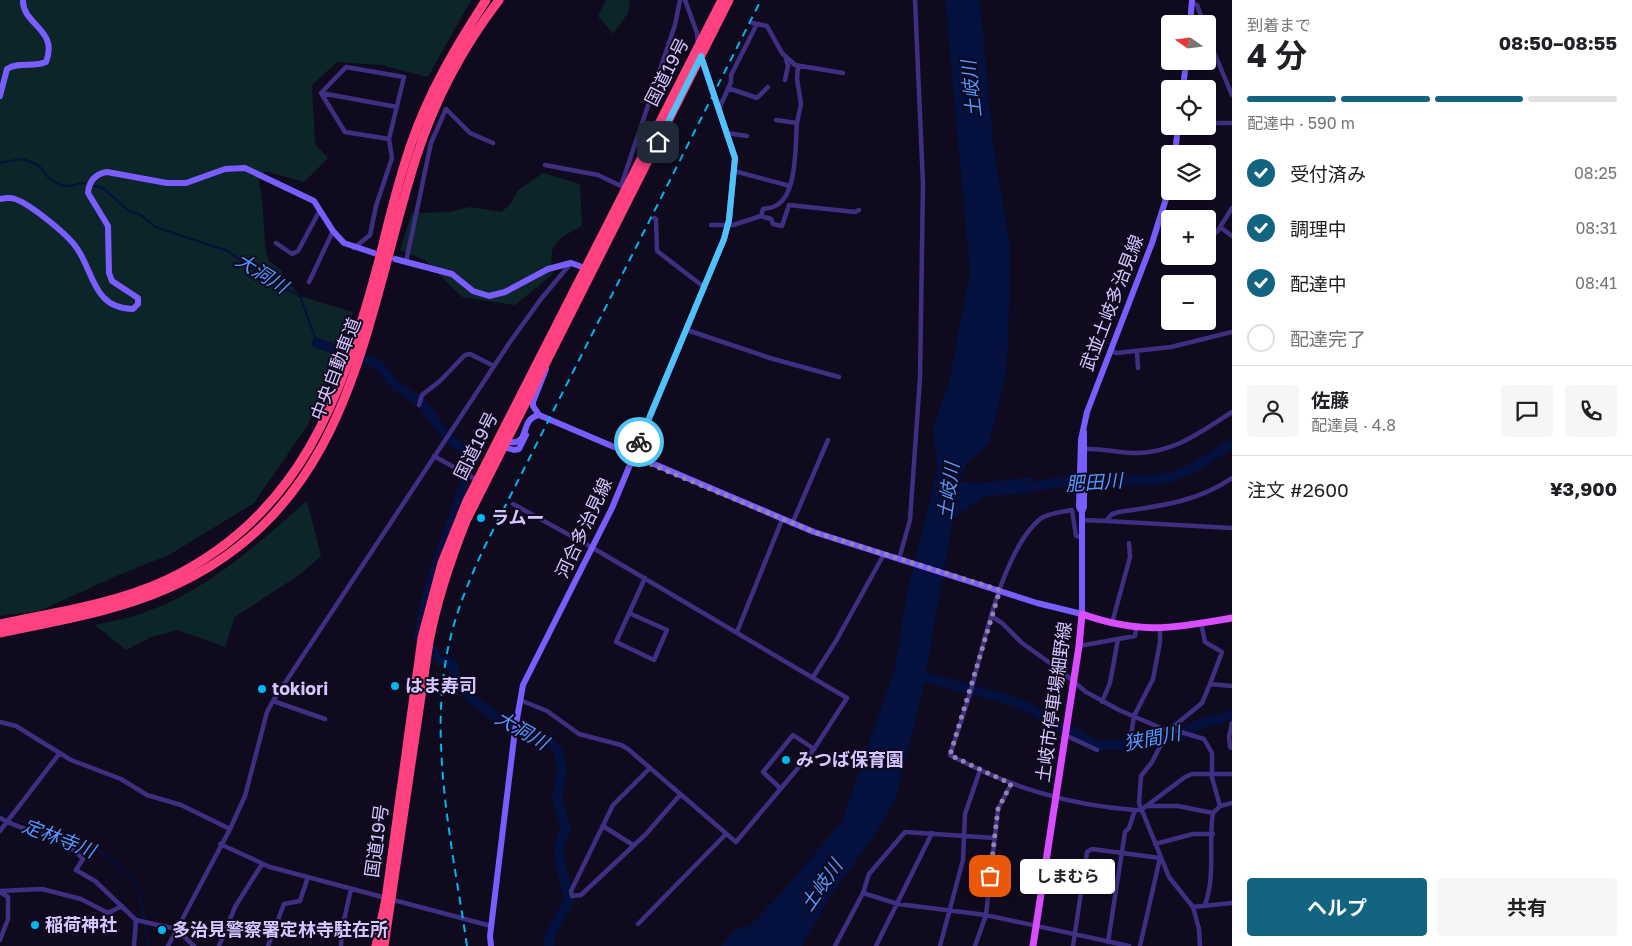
<!DOCTYPE html>
<html lang="ja">
<meta charset="utf-8">
<style>
:root{--surface:#fff;--page:#f6f6f6;--text:#202124;--muted:#757577;--line:#e0e0e0;--accent:#126480}
body{margin:0;font-family:"Golos Text","Noto Sans JP",sans-serif;background:var(--page);color:var(--text);height:100vh;display:flex;flex-direction:column;font-size:19px;white-space:nowrap}
*{box-sizing:border-box;margin:0}
p{font-size:16px;color:var(--muted)}
.icon{flex:none;width:28px;height:28px;fill:none;stroke:currentColor;stroke-width:2;stroke-linecap:round;stroke-linejoin:round}
.map{position:relative;flex:1;overflow:hidden}
.side{display:flex;flex-direction:column;background:var(--surface);width:400px}
.side>*{flex:none}
.needle{width:32px;rotate:284deg}
.controls{position:absolute;left:1161px;top:15px;display:grid;gap:10px}
.controls a{display:grid;place-items:center;width:55px;height:55px;border-radius:5px;background:var(--surface);box-shadow:0 1px 4px #0004;font-size:25px}
.pin{position:absolute;display:grid;place-items:center;width:42px;height:42px;color:#fff;margin:-21px;border-radius:10px;box-shadow:0 2px 8px #0006}
.courier{position:absolute;display:grid;place-items:center;width:50px;height:50px;margin:-25px;border:4px solid #4fc3f7;border-radius:50%;background:#fff;color:#222;box-shadow:0 1px 6px #0007}
.bubble{position:absolute;height:35px;border-radius:5px;background:var(--surface);box-shadow:0 1px 4px #0004;font-size:16px;font-weight:700;line-height:35px;text-align:center}
.overview em{font-style:normal;font-weight:700}
.overview div{display:flex;flex-direction:column-reverse}
.overview{display:flex;align-items:center;justify-content:space-between;height:85px;padding:0 15px}
h1{font-size:32px;font-weight:700;line-height:38px}
.bar{display:grid;grid-template-columns:repeat(4,1fr);gap:8px 5px;align-content:center;height:60px;padding:0 15px}
.bar i{height:6px;border-radius:4px;background:var(--line)}
.bar .current{background:var(--accent)}
.bar p{grid-column:span 4}
.line{display:flex;align-items:center;gap:12px;padding:0 15px;border-top:1px solid var(--line)}
.line div{flex:1}
.round{display:grid;place-items:center;flex:none;width:52px;height:52px;border-radius:5px;background:var(--page)}
ol{padding:0 15px;list-style:none}
li{display:flex;align-items:center;gap:15px;height:55px}
li p{margin-inline-start:auto}
li .icon{padding:5px;border-radius:50%;background:var(--accent);color:#fff;stroke-width:4}
li:last-child{color:var(--muted)}
li i{width:28px;height:28px;border:2px solid var(--line);border-radius:50%}
.button{display:flex;gap:10px;margin-top:auto;padding:10px 15px}
.button a{flex:1;height:58px;border-radius:5px;background:var(--accent);color:#fff;font-size:20px;font-weight:700;line-height:58px;text-align:center}
.button a+a{background:var(--page);color:var(--text)}
main{display:flex;flex:1;min-height:0}
.map>svg:first-child{display:block}
</style>
<main>
<div class="map">
<svg width="1232" height="946" viewBox="0 0 1232 946">
<rect width="100%" height="100%" fill="#100a1e"/>
<path fill="#0c2528" d="M 0,0 L 471,0 L 428,77 L 381,65 L 337,62 L 312,85 L 315,144 L 328,158 L 304,182 L 265,171 L 259,182 C 265,208 262,234 268,260 L 281,270 L 284,277 L 300,296 L 353,312 L 347,342 L 307,426 L 254,503 L 169,555 L 116,576 L 40,611 L 0,616 Z
M 606,0 L 630,0 L 628,13 L 613,34 L 598,16 Z
M 543,173 L 580,184 L 582,226 C 557,239 547,244 553,274 L 515,305 L 462,297 L 425,260 L 400,250 L 412,213 L 450,212 L 469,207 L 502,212 L 511,203 L 518,190 Z
M 307,501 L 321,556 L 299,575 L 235,617 L 225,647 L 178,630 L 151,637 L 126,650 L 95,625 C 111,621 128,619 143,613 C 208,590 256,545 307,501 Z"/>
<path fill="#04103d" d="M 945,0 L 980,0 L 993,142 L 1010,247 L 1009,315 L 1006,377 L 989,443 L 967,463 L 959,481 L 976,483 L 1033,477 L 1034,493 L 984,496 L 953,520 L 922,695 L 896,798 L 875,835 L 830,897 L 802,946 L 721,946 L 735,930 L 751,925 L 785,889 L 842,821 L 895,668 L 907,593 L 937,470 L 933,427 L 949,382 L 970,272 Z"/>
<g fill="none" stroke-linecap="round" stroke-linejoin="round">
<path stroke="#04103d" stroke-width="2" d="M 0,163 L 21,159 L 29,161 L 39,166 L 49,178 L 60,185 L 70,186 L 83,183 L 103,188 L 129,211 L 141,215 L 155,227 L 228,251 L 259,274 L 300,296 L 317,343
M 0,811 C 39,835 89,835 123,869 C 127,874 133,878 135,883 C 146,904 142,925 149,946"/>
<path stroke="#04103d" stroke-width="10" d="M 317,343 L 378,364 L 394,384 L 422,403 L 446,436 L 462,448 L 467,458 L 464,486 L 428,590 L 419,636
M 1020,489 L 1061,482 L 1149,480 L 1172,477 L 1193,468 L 1232,444
M 434,650 L 438,659 L 452,663 L 455,674 L 467,695 L 478,704 L 509,725 L 551,743 L 559,753 L 562,769 L 557,799 L 566,827 L 560,842 L 559,857 L 569,900 L 549,937 L 549,946
M 916,675 L 1009,700 L 1031,709 L 1060,727
M 1072,731 L 1094,745 L 1126,745 L 1146,739 L 1181,736 L 1198,724 L 1232,715"/>
<path stroke="#3f2f82" stroke-width="4.5" d="M 685,0 L 697,33 L 698,44
M 1192,3 L 1197,5 L 1204,24
M 752,23 L 767,26 L 782,53 L 795,65 L 843,73
M 1208,38 L 1232,95
M 785,80 L 788,66 L 786,59
M 728,88 L 757,98 L 768,87
M 321,93 L 397,107
M 719,109 L 731,82 L 731,75 L 757,24
M 776,120 L 797,123 L 801,104 L 797,79 L 798,66
M 1208,123 L 1232,123
M 727,133 L 747,136
M 545,165 L 598,175 L 621,186
M 734,171 L 790,186
M 625,189 L 621,186 L 675,25 L 680,0
M 761,216 L 771,219 L 773,224 L 782,226 L 789,205 L 855,212 L 859,210
M 654,218 L 656,219 L 657,251 L 704,287
M 711,225 L 733,225 L 761,216 L 763,209 C 767,208 772,208 775,206 C 798,196 795,144 797,123
M 1220,227 L 1232,236
M 1208,238 L 1217,232 L 1232,208
M 276,243 L 292,254 L 298,251 L 320,210
M 354,248 L 370,235 L 376,206 L 392,158 L 389,139 L 345,132 L 321,93 L 346,67 L 404,77 L 389,139
M 406,262 L 431,143 L 446,109 L 470,133 L 493,143
M 309,282 L 333,231
M 687,330 L 770,358 L 839,377
M 1110,351 L 1117,353 L 1171,347 L 1232,332
M 1137,351 L 1138,368
M 419,405 L 422,395 L 440,381 L 465,355 L 470,354 L 494,366
M 1085,449 C 1102,448 1119,453 1135,453 C 1174,453 1201,432 1232,412
M 434,456 L 477,480
M 513,504 L 593,548 L 847,698 L 814,749 L 736,842 L 628,749 L 621,745 L 579,734 L 547,711 L 520,700
M 1082,520 L 1106,521 L 1112,514 L 1119,512 C 1160,506 1197,502 1232,478
M 1106,521 L 1232,528
M 792,524 L 828,440
M 1081,537 L 1076,536 L 1072,510 C 1062,512 1048,513 1040,519 C 1004,549 985,638 973,683 C 966,707 958,731 950,755 C 1010,787 1067,805 1135,810 L 1141,810 L 1185,777 L 1192,774 L 1232,774
M 899,559 L 910,520 L 920,378 L 923,184 L 915,0
M 629,613 L 667,630 L 654,660 L 616,642 L 645,578
M 991,616 L 1002,623 L 1022,643 L 1060,670 L 1086,692 L 1119,710 L 1168,731 L 1152,762 L 1141,776 L 1139,803 L 1169,877 L 1193,907 L 1199,929 L 1200,946
M 1112,623 L 1130,557 L 1129,543
M 1201,623 L 1205,642 L 1222,652 L 1210,684
M 737,632 L 782,520
M 1079,646 L 1135,636 L 1136,629
M 813,677 L 836,641 L 884,554
M 273,701 L 325,719
M 1102,702 L 1110,683 L 1118,639
M 0,722 L 16,726 L 71,760 L 121,779 L 147,795 L 181,805 L 230,829
M 1232,723 L 1229,737 L 1230,747 L 1232,748
M 1171,729 L 1204,739 L 1212,753 L 1212,774
M 1168,731 L 1202,703 L 1210,684 L 1232,686
M 1065,735 L 1097,750
M 1131,736 L 1134,716 L 1153,679 L 1160,642 L 1160,628
M 650,768 L 613,805 L 571,891 L 572,896 L 581,895 L 646,834 L 680,795
M 1211,774 L 1220,806
M 780,788 L 763,772 L 793,735 L 814,749
M 1146,806 L 1178,806 L 1213,813 L 1220,806 L 1232,803
M 0,818 C 30,836 57,830 83,859 L 76,870 L 95,881 L 136,920 L 176,929 L 194,946
M 603,826 L 633,845
M 0,831 L 59,754
M 220,844 L 270,867 L 491,926
M 1155,844 L 1193,834 L 1213,834
M 0,891 L 42,889 L 81,899 L 108,913 L 122,906
M 0,892 L 8,897 L 8,919 L 0,940
M 863,893 L 898,904 L 986,915 L 1129,946
M 1205,905 C 1216,874 1208,843 1213,813
M 1193,907 L 1232,903
M 638,924 L 726,834
M 1108,942 L 1125,832 L 1129,828 L 1135,810
M 134,946 L 136,920
M 168,946 L 230,829 L 245,796 L 267,712 L 273,701 L 510,342 L 541,299 L 571,263
M 219,946 L 235,907 L 262,864
M 268,946 L 284,904 L 300,901 L 308,877
M 341,946 L 342,929 L 351,889
M 835,946 L 863,893 L 869,874 L 905,832 L 995,838
M 876,946 L 932,833
M 940,946 L 963,860 L 965,814 L 980,770
M 975,946 L 986,915 L 998,809 L 1011,784
M 1073,946 L 1087,852 L 1092,849 L 1160,858 L 1140,946"/>
<path stroke="#795dff" stroke-width="6" d="M 1190,24 L 1192,0
M 1183,89 L 1186,61
M 0,96 L 7,69 C 19,61 33,68 46,62 C 59,29 22,25 23,0
M 1175,154 L 1178,126
M 0,199 C 5,198 10,197 15,199 C 30,204 67,234 76,247 C 94,271 92,308 133,309 L 138,304 L 138,298 L 112,281 L 109,273 L 108,226 L 88,193 C 89,181 95,174 107,172 L 167,183 L 186,183 L 225,169 L 245,168 L 314,201 L 333,231 L 344,243 L 374,253
M 395,259 L 452,274 L 473,291 L 489,296 L 505,292 L 548,269 L 571,263 L 588,269
M 539,415 L 533,406 L 533,402 L 546,369
M 504,442 C 508,441 512,443 516,442 C 529,438 521,419 539,415 L 814,532 L 1037,603 L 1082,614 L 1082,512 L 1079,507 L 1081,440 L 1087,412 L 1152,243 L 1170,186
M 501,446 L 514,450 L 519,449 L 526,435
M 1082,512 L 1084,507 L 1084,432
M 491,946 L 490,936 L 515,730 L 523,685 L 612,508 L 724,239 L 729,220 L 735,158 L 700,54"/>
<path stroke="#d74dff" stroke-width="7" d="M 1033,946 L 1079,646 L 1082,614 C 1141,635 1172,628 1232,618"/>
<path stroke="#ff4180" stroke-width="9" d="M 0,624 C 56,612 114,604 166,580 C 300,517 342,398 378,264 C 388,224 397,184 411,144 C 429,92 456,46 486,0
M 0,633 C 57,621 115,612 169,588 C 353,506 363,325 416,158 C 434,102 463,47 499,0
M 376,946 L 386,899 L 422,638 L 442,563 L 467,501 L 722,0
M 384,946 L 429,642 C 437,600 450,561 466,521 L 729,0"/>
<path stroke="#00b6f1" stroke-width="2" stroke-dasharray="8 6" stroke-linecap="butt" d="M 467,946 C 454,856 431,755 445,665 C 451,624 466,587 483,550 L 761,0"/>
</g>
<g fill="none" stroke-linecap="round" stroke-linejoin="round">
<path stroke="#9084b0" stroke-width="5" stroke-dasharray="0 9" d="M 639,442 L 633,457 L 814,532 L 1000,590 L 950,755 L 1011,784 L 998,809 L 990,876"/>
<path stroke="#4fc3f7" stroke-width="6" d="M 639,442 L 724,239 L 729,220 L 735,158 L 701,56 L 658,142"/>
</g>
<g fill="#00b6f1" stroke="#100a1e" stroke-width="2">
<circle cx="481" cy="518" r="5"/>
<circle cx="395" cy="686" r="5"/>
<circle cx="262" cy="689" r="5"/>
<circle cx="786" cy="760" r="5"/>
<circle cx="35" cy="925" r="5"/>
<circle cx="162" cy="930" r="5"/>
</g>
<g text-anchor="middle" stroke-width="4" stroke-linejoin="round" paint-order="stroke">
<g font-size="18" fill="#d5c6ff" stroke="#100a1e">
<text transform="translate(667 72) rotate(-63)" y="6">国道19号</text>
<text transform="translate(1112 303) rotate(-69)" y="6">武並土岐多治見線</text>
<text transform="translate(336 369) rotate(-69)" y="6">中央自動車道</text>
<text transform="translate(476 446) rotate(-63)" y="6">国道19号</text>
<text transform="translate(584 528) rotate(-65)" y="6">河合多治見線</text>
<text transform="translate(1054 702) rotate(-82)" y="6">土岐市停車場細野線</text>
<text transform="translate(377 841) rotate(-82)" y="6">国道19号</text>
</g>
<g font-size="18" font-weight="bold" fill="#d5c6ff" stroke="#100a1e" text-anchor="start">
<text x="491" y="524">ラムー</text>
<text x="405" y="692">はま寿司</text>
<text x="272" y="695">tokiori</text>
<text x="796" y="766">みつば保育園</text>
<text x="45" y="931">稲荷神社</text>
<text x="172" y="936">多治見警察署定林寺駐在所</text>
</g>
<g font-size="19" font-style="italic" fill="#5497ff" stroke="#100a1e">
<text transform="translate(971 89) rotate(-96)" y="7">土岐川</text>
<text transform="translate(262 273) rotate(32)" y="7">大洞川</text>
<text transform="translate(1094 482) rotate(-4)" y="7">肥田川</text>
<text transform="translate(948 491) rotate(-82)" y="7">土岐川</text>
<text transform="translate(522 730) rotate(30)" y="7">大洞川</text>
<text transform="translate(1152 738) rotate(-11)" y="7">狭間川</text>
<text transform="translate(59 838) rotate(21)" y="7">定林寺川</text>
<text transform="translate(821 885) rotate(-55)" y="7">土岐川</text>
</g>
</g>
</svg>
<div class="controls">
<a><svg class="needle" viewBox="-14 -14 28 28"><path d="M0-13l5 13h-10z" fill="#e53935"/><path d="M0 13l5-13h-10z" fill="#757577"/></svg></a>
<a><svg class="icon" aria-label="locate" viewBox="0 0 24 24"><circle cx="12" cy="12" r="6"/><path d="M12 2v4M12 18v4M2 12h4M18 12h4"/></svg></a>
<a><svg class="icon" aria-label="layers" viewBox="0 0 24 24"><path d="M12 4l9 5-9 5-9-5zM3 14l9 5 9-5"/></svg></a>
<a>+</a>
<a>−</a>
</div>
<div class="pin" style="left:990px;top:876px;background:#ea580c"><svg class="icon" aria-label="bag" viewBox="0 0 24 24"><path d="M5 8h14l-1 12H6zM9 8a3 3 0 0 1 6 0"/></svg></div>
<div class="pin" style="left:658px;top:142px;background:#1f2937"><svg class="icon" aria-label="home" viewBox="0 0 24 24"><path d="M3 11l9-7 9 7M6 9v11h12V9"/></svg></div>
<div class="courier" style="left:639px;top:442px"><svg class="icon" aria-label="bike" viewBox="0 0 24 24"><circle cx="6" cy="16" r="4"/><circle cx="18" cy="16" r="4"/><path d="M6 16l4-8h5l3 8M10 8l3 8H6M13 5h3"/></svg></div>
<div class="bubble" style="left:1020px;top:859px;width:95px">しまむら</div>
</div>
<section class="side">
<div class="overview"><div><h1>4 分</h1><p>到着まで</p></div><em>08:50–08:55</em></div>
<div class="bar"><i class="current"></i><i class="current"></i><i class="current"></i><i></i><p>配達中 · 590 m</p></div>
<ol>
<li><svg class="icon" aria-label="check" viewBox="0 0 24 24"><path d="M5 12l5 5 9-10"/></svg>受付済み<p>08:25</p></li>
<li><svg class="icon" aria-label="check" viewBox="0 0 24 24"><path d="M5 12l5 5 9-10"/></svg>調理中<p>08:31</p></li>
<li><svg class="icon" aria-label="check" viewBox="0 0 24 24"><path d="M5 12l5 5 9-10"/></svg>配達中<p>08:41</p></li>
<li><i></i>配達完了</li>
</ol>
<div class="line" style="height:90px"><a class="round"><svg class="icon" aria-label="person" viewBox="0 0 24 24"><circle cx="12" cy="8" r="4"/><path d="M4 21q1-7 8-7t8 7"/></svg></a><div><b>佐藤</b><p>配達員 · 4.8</p></div><a class="round"><svg class="icon" aria-label="chat" viewBox="0 0 24 24"><path d="M4 5h16v11H9l-5 4z"/></svg></a><a class="round"><svg class="icon" aria-label="phone" viewBox="0 0 24 24"><path d="M5 4h4l2 5-3 2q2 4 5 5l2-3 5 2v4C11 20 4 13 5 4z"/></svg></a></div>
<div class="line" style="height:65px"><div>注文 #2600</div><b>¥3,900</b></div>
<div class="button"><a>ヘルプ</a><a>共有</a></div>
</section>
</main>
